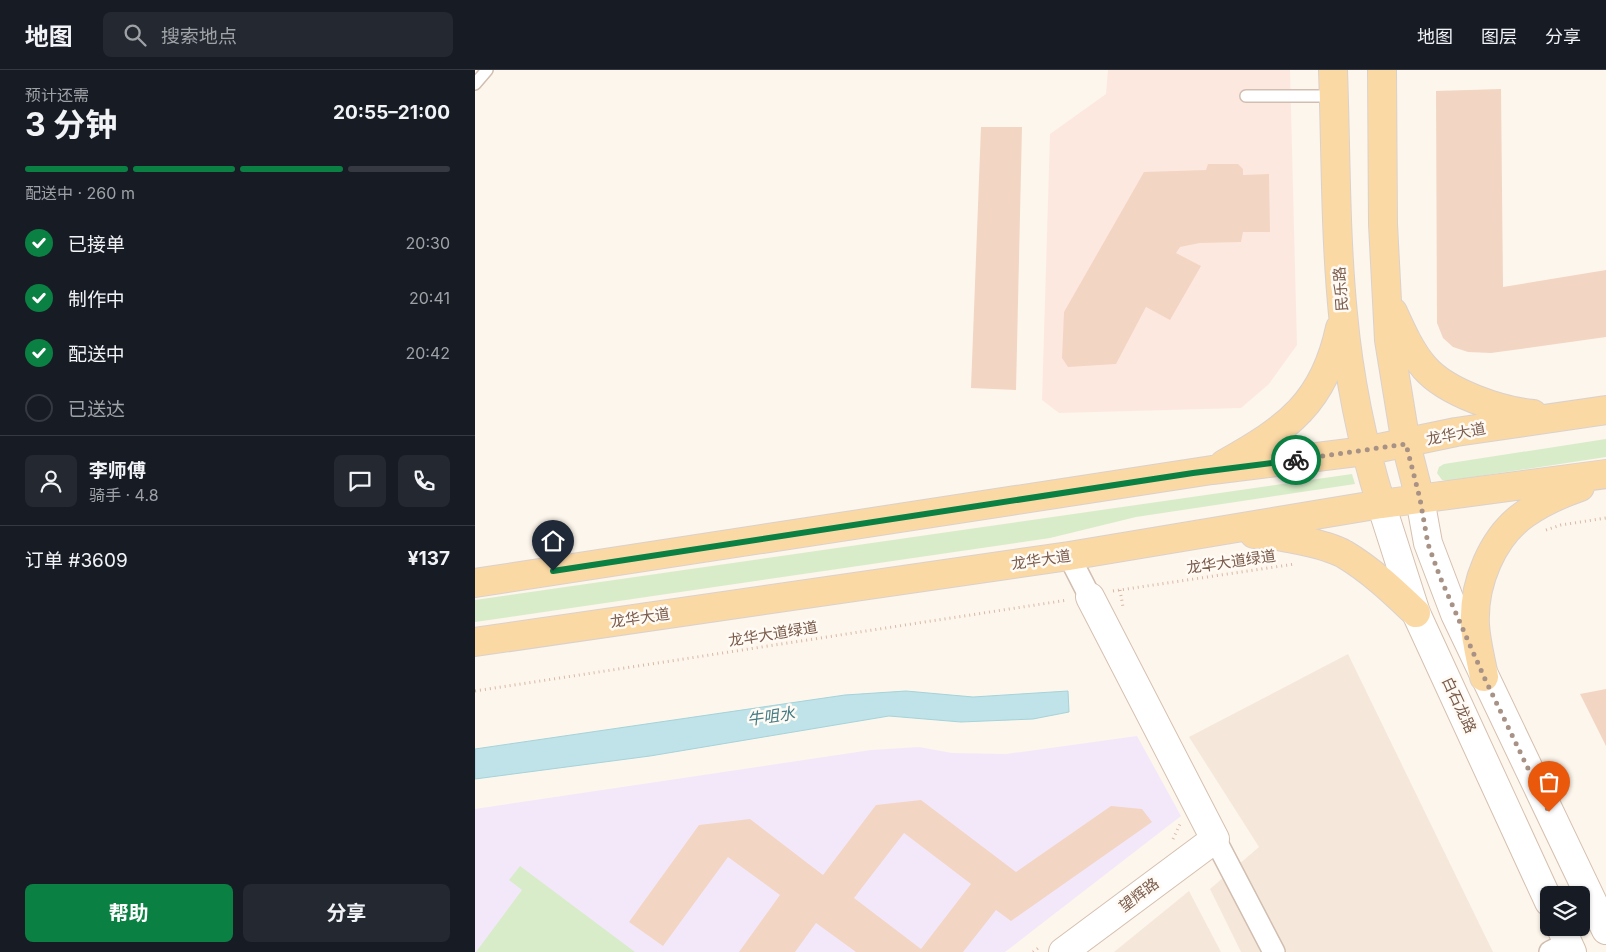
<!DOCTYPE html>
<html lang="zh">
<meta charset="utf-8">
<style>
:root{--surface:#171b24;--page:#242831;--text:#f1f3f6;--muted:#9ea1a6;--line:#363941;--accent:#0b8043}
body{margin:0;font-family:Inter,"Noto Sans SC",sans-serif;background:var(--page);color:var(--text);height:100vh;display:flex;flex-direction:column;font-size:19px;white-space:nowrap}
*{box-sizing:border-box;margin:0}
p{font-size:16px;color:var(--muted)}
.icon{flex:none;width:28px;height:28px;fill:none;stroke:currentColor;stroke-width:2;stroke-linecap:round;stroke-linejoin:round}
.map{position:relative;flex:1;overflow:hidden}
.details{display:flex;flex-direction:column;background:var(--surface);width:475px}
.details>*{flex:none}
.fabs{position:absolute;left:1065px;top:816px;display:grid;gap:10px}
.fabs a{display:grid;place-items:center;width:50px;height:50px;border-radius:8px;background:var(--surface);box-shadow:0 1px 4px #0004;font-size:25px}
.pin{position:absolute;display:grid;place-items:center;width:42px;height:42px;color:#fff;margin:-51px -21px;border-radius:50% 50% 50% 0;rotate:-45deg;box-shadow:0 0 5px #0007}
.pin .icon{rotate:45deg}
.courier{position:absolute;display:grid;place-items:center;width:50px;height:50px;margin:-25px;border:4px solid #0b8043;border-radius:50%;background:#fff;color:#222;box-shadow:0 1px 6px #0007}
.overview em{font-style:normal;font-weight:700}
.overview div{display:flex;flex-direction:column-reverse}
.overview{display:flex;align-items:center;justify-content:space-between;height:85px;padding:0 25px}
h1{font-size:32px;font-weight:700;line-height:38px}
.bar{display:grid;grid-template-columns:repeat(4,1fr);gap:8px 5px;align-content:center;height:60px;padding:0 25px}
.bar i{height:6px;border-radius:4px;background:var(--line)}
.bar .current{background:var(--accent)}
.bar p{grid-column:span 4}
.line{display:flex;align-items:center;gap:12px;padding:0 25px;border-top:1px solid var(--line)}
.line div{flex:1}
.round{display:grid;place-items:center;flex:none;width:52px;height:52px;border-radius:8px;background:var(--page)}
ol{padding:0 25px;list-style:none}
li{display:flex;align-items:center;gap:15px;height:55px}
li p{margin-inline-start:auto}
li .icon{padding:5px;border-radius:50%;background:var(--accent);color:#fff;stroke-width:4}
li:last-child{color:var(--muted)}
li i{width:28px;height:28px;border:2px solid var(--line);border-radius:50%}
.cta{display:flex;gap:10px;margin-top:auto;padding:10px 25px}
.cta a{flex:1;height:58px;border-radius:8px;background:var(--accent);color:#fff;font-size:20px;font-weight:700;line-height:58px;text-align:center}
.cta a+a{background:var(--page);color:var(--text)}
header{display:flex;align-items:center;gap:30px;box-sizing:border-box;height:70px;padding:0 25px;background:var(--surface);border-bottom:1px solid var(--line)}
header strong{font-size:24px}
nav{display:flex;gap:28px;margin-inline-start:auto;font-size:18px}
.search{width:350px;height:45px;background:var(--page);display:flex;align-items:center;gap:12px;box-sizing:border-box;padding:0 18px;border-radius:8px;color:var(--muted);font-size:19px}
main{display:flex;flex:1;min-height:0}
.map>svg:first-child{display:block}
</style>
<header>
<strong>地图</strong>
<div class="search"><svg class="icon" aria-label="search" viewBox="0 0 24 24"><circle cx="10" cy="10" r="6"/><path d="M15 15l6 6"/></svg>搜索地点</div>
<nav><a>地图</a><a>图层</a><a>分享</a></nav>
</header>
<main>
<section class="details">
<div class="overview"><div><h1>3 分钟</h1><p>预计还需</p></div><em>20:55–21:00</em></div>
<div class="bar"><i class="current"></i><i class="current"></i><i class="current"></i><i></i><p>配送中 · 260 m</p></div>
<ol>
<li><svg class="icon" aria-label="check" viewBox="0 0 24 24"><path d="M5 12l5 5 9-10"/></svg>已接单<p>20:30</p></li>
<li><svg class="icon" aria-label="check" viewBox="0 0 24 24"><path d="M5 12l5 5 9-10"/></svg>制作中<p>20:41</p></li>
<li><svg class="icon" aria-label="check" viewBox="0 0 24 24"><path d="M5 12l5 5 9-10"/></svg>配送中<p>20:42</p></li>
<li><i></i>已送达</li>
</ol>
<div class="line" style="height:90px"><a class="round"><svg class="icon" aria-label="person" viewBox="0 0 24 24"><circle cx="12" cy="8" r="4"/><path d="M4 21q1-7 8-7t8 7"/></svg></a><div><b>李师傅</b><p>骑手 · 4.8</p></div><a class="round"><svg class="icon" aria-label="chat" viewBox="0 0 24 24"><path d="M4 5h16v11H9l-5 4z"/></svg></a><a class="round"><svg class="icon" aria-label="phone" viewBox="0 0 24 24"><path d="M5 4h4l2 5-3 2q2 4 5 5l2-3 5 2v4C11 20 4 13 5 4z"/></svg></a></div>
<div class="line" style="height:65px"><div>订单 #3609</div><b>¥137</b></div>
<div class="cta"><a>帮助</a><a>分享</a></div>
</section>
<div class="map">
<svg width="1131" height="882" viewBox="0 0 1131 882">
<rect width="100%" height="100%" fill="#fdf6ec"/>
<path fill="#f5e8da" d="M 873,584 L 1018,882 L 766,882 L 735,819 L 784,777 L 714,667 Z
M 714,821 L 746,882 L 639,882 Z"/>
<path fill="#fde8e0" d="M 633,0 L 815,0 L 822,275 L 794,314 L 766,338 L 584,343 L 567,330 L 575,64 L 631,24 Z"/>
<path fill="#f3e8fa" d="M 662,666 L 706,746 L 530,882 L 0,882 L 0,739 L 396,680 L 444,677 L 477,683 L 531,684 Z"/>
<path fill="#d8ecc9" d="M 1131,369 L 1131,387 L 972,411 L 967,410 L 962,403 L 964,397 L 969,394 Z
M 877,404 L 880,414 L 661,447 L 575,468 L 0,552 L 0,530 Z
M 45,796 L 160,882 L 1,882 L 47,820 L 34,810 Z"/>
<path fill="#bfe3e8" stroke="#a5d3da" d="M 431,621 L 498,627 L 593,621 L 594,642 L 558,649 L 486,652 L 414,646 L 175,686 L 0,709 L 0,679 L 370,625 Z"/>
<path fill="#f3d5c3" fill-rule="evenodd" d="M 1026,19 L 1028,217 L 1131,200 L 1131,267 L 1016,283 L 993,282 L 978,277 L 968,268 L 962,253 L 961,21 Z
M 506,57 L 547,57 L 541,320 L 496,318 Z
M 733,94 L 763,94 L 768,99 L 768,105 L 794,104 L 795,162 L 768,162 L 766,172 L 725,173 L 705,177 L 701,183 L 726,196 L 695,250 L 671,237 L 641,294 L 593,297 L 587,288 L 589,242 L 669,102 L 731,100 Z
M 1131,619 L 1131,676 L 1105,624 Z
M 446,730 L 541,802 L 636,736 L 667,739 L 677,752 L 536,851 L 521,840 L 488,882 L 381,882 L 341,853 L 320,882 L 264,882 L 305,825 L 253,787 L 188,876 L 154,852 L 224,755 L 275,749 L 348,805 L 401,735 ZM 429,763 L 496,814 L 446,879 L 379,828 Z"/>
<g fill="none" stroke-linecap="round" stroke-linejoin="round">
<g stroke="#d1beb0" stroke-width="14">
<path id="lane" d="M 0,14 L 12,0
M 771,26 L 859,26"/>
</g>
<g stroke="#d1beb0" stroke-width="24">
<path id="street" d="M 594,486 L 615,527
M 740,769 L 799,882
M 1075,882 L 1093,873"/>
</g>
<g stroke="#d6c0b0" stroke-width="30">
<path id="secondary" d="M 945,429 L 953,473 L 980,544 L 1131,860
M 906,434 L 941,543 L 1074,832
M 1086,858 L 1097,882
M 588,882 L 740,769 L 615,527"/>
</g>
<g stroke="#dad1cd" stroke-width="30">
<path id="primary" d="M 858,0 C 861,81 860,163 868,244 C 874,309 887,372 906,434
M 907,0 L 908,154 L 914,270 L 931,374 L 945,429
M 918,242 C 927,262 936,282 950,298 C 972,323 1026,341 1058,344
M 749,394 C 813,358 849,333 865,258
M 779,464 C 800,464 851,474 869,484 C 896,500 919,522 941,543
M 0,513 L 737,400 L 890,381 L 981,362 L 1131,340
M 0,572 L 594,486 L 906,434 L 1131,404
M 1009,607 C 1006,590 1001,572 1000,555 C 998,514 1017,467 1050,444 C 1067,432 1085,424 1105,417"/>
</g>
<path stroke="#d9b8a5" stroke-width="3" stroke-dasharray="1 4" stroke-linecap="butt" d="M 1071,460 L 1086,455 L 1131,448
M 645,520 L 648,537
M 638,521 L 820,494
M 0,621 L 593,530
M 698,769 L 706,752
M 558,882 L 566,876"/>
<use href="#lane" stroke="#fff" stroke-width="11"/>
<use href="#street" stroke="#fff" stroke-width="21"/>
<use href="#secondary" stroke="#fff" stroke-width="28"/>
<use href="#primary" stroke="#fbd9a5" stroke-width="28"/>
</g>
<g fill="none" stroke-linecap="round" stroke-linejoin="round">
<path stroke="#a89285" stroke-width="5" stroke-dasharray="0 9" d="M 821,390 L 931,374 L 945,429 L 953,474 L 965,507 L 1009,607 L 1074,742"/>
<path stroke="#0b8043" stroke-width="6" d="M 78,501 L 718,403 L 821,390"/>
</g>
<g text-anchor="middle" stroke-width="5" stroke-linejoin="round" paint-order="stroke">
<g font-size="15" fill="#7a5c4d" stroke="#fffaf3">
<text transform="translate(866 219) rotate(-94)" y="5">民乐路</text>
<text transform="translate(981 364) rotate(-11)" y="5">龙华大道</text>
<text transform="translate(566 490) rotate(-8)" y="5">龙华大道</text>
<text transform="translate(756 492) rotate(-8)" y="5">龙华大道绿道</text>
<text transform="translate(165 548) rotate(-8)" y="5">龙华大道</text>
<text transform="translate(298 564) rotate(-9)" y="5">龙华大道绿道</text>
<text transform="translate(984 635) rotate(65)" y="5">白石龙路</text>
<text transform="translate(664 825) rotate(-37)" y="5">望辉路</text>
</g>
<g font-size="16" font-style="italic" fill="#437c86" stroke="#fffaf3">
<text transform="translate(296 646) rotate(-8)" y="6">牛咀水</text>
</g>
</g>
</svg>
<div class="fabs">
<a><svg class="icon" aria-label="layers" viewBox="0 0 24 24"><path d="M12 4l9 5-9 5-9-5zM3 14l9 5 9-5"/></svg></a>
</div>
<div class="pin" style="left:1074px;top:742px;background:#ea580c"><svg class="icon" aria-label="bag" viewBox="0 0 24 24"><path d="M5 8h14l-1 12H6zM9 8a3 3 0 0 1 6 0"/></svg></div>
<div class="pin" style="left:78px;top:501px;background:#1f2937"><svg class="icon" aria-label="home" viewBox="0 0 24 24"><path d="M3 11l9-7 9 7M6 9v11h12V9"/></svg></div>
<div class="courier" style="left:821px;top:390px"><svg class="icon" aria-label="bike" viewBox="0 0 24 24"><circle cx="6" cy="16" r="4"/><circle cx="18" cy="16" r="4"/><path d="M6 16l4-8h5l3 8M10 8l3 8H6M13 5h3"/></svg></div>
</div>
</main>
